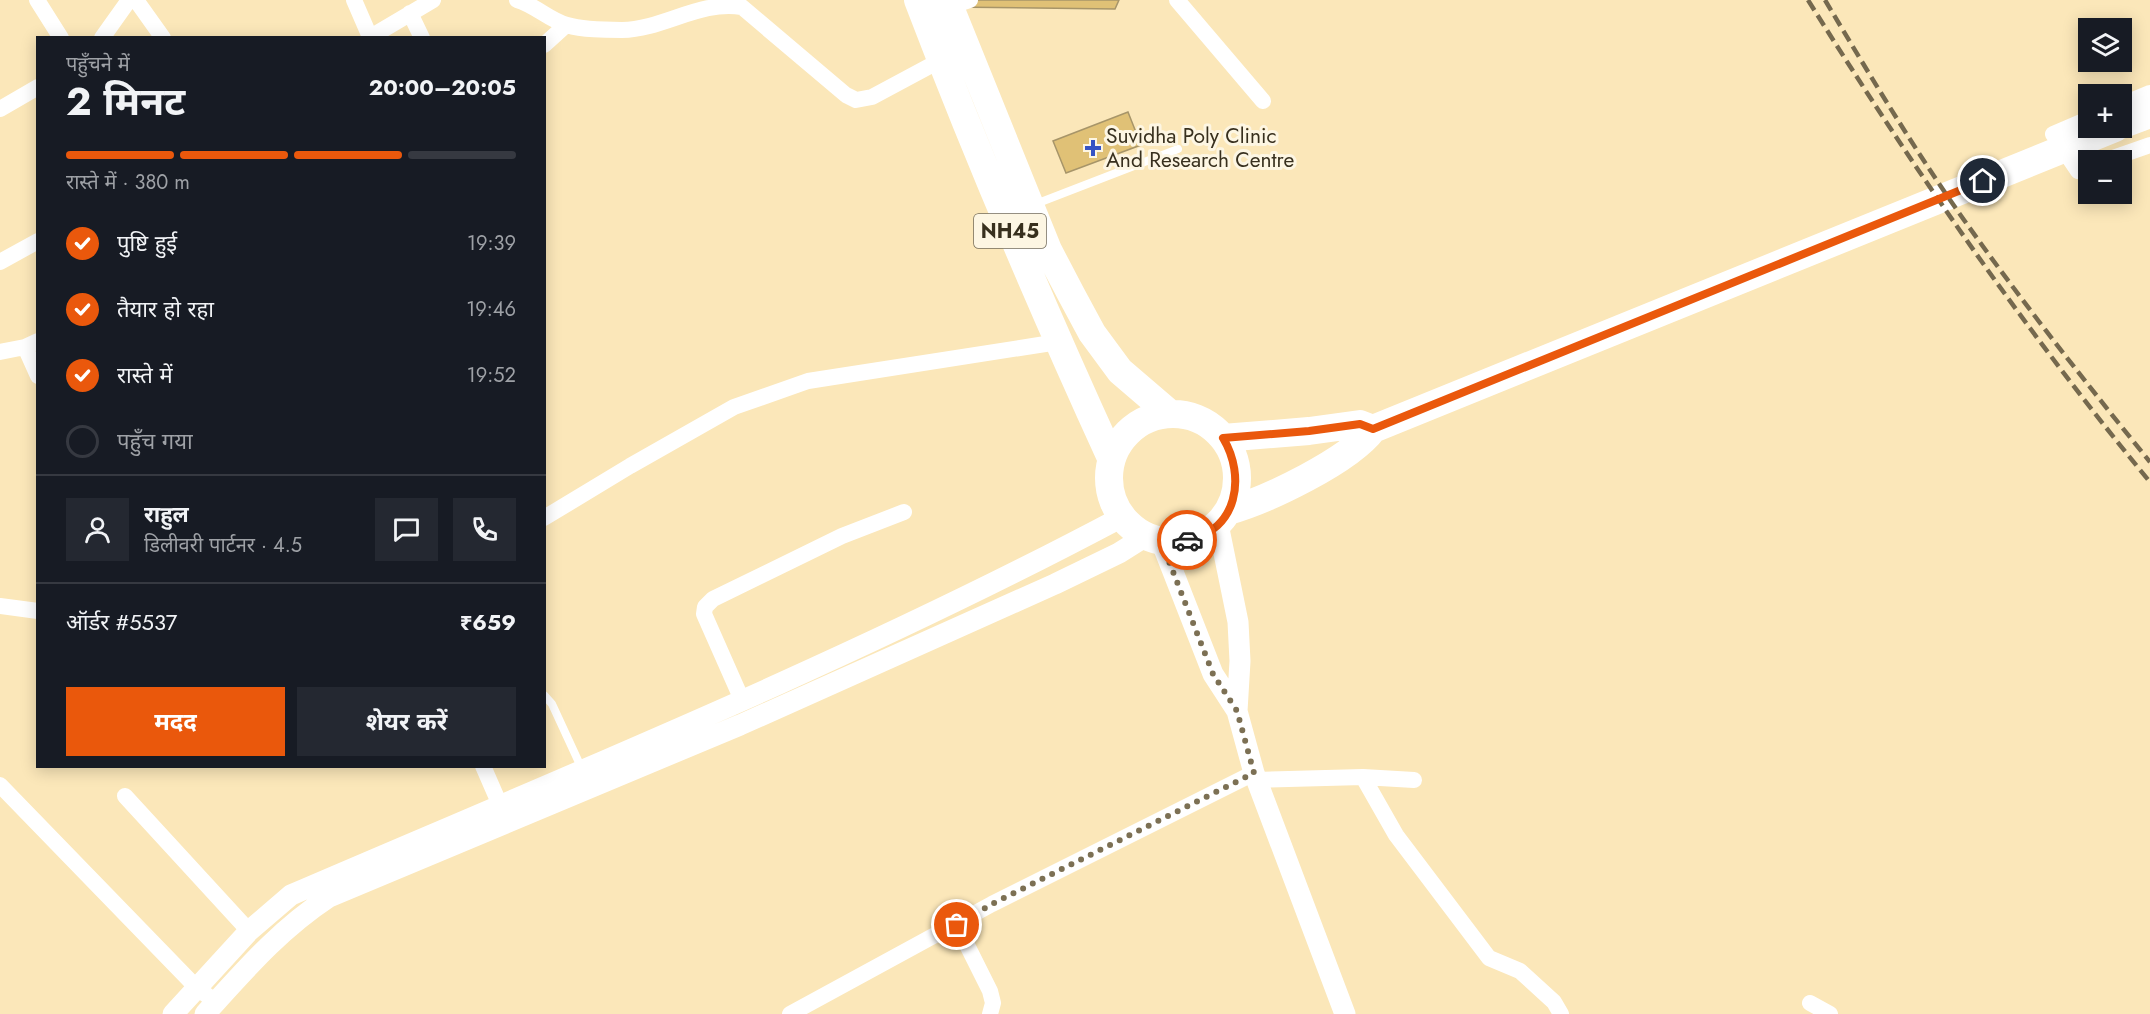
<!DOCTYPE html>
<html lang="hi">
<meta charset="utf-8">
<style>
:root{--surface:#171b24;--page:#242831;--text:#f1f3f6;--muted:#9ea1a6;--line:#363941;--accent:#ea580c}
body{margin:0;font-family:Jost,"Noto Sans Devanagari",sans-serif;background:var(--page);color:var(--text);height:100vh;display:flex;flex-direction:column;font-size:22px;white-space:nowrap}
*{box-sizing:border-box;margin:0}
p{font-size:20px;color:var(--muted)}
.icon{flex:none;width:33px;height:33px;fill:none;stroke:currentColor;stroke-width:2;stroke-linecap:round;stroke-linejoin:round}
.map{position:relative;flex:1;overflow:hidden}
.drawer{position:absolute;left:36px;top:36px;width:510px;height:732px;display:flex;flex-direction:column;background:var(--surface);border-radius:0px;box-shadow:0 3px 15px #0003}
.drawer>*{flex:none}
.fabs{position:absolute;left:2078px;top:18px;display:grid;gap:12px}
.fabs a{display:grid;place-items:center;width:54px;height:54px;border-radius:0px;background:var(--surface);box-shadow:0 3px 15px #0003;font-size:30px}
.pin{position:absolute;display:grid;place-items:center;width:51px;height:51px;color:#fff;margin:-26px;border:3px solid #fff;border-radius:50%;box-shadow:0 2px 6px #0007}
.courier{position:absolute;display:grid;place-items:center;width:60px;height:60px;margin:-30px;border:4px solid #ea580c;border-radius:50%;background:#fff;color:#222;box-shadow:0 2px 8px #0007}
.overview em{font-style:normal;font-weight:700}
.overview div{display:flex;flex-direction:column-reverse}
.overview{display:flex;align-items:center;justify-content:space-between;height:102px;padding:0 30px}
h1{font-size:39px;font-weight:700;line-height:45px}
.bar{display:grid;grid-template-columns:repeat(4,1fr);gap:9px 6px;align-content:center;height:72px;padding:0 30px}
.bar i{height:8px;border-radius:4px;background:var(--line)}
.bar .active{background:var(--accent)}
.bar p{grid-column:span 4}
.line{display:flex;align-items:center;gap:15px;padding:0 30px;border-top:2px solid var(--line)}
.line div{flex:1}
.round{display:grid;place-items:center;flex:none;width:63px;height:63px;border-radius:0px;background:var(--page)}
ol{padding:0 30px;list-style:none}
li{display:flex;align-items:center;gap:18px;height:66px}
li p{margin-inline-start:auto}
li .icon{padding:6px;border-radius:50%;background:var(--accent);color:#fff;stroke-width:4}
li:last-child{color:var(--muted)}
li i{width:33px;height:33px;border:3px solid var(--line);border-radius:50%}
.cta{display:flex;gap:12px;margin-top:auto;padding:12px 30px}
.cta a{flex:1;height:69px;border-radius:0px;background:var(--accent);color:#fff;font-size:24px;font-weight:700;line-height:69px;text-align:center}
.cta a+a{background:var(--page);color:var(--text)}
.map>svg:first-child{display:block}
</style>
<div class="map">
<svg width="2150" height="1014" viewBox="0 0 2150 1014">
<rect width="100%" height="100%" fill="#fbe7b9"/>
<path fill="#e0c176" stroke="#a79569" stroke-width="1.5" d="M 947,0 L 1119,0 L 1115,9 L 949,7 Z
M 1128,112 L 1141,145 L 1066,173 L 1053,141 Z"/>
<g fill="none" stroke-linecap="round" stroke-linejoin="round">
<path stroke="#fff" stroke-width="8" d="M 1033,205 L 1178,149
M 544,695 L 552,704 L 582,769"/>
<path stroke="#fff" stroke-width="16" d="M 37,0 L 61,38
M 136,0 L 163,38
M 354,0 L 370,37
M 517,0 C 535,5 549,20 567,25 C 583,30 605,30 622,30 C 664,29 700,0 742,7 L 846,95 L 856,100 L 872,97 L 941,60
M 1177,0 L 1263,101
M 949,7 L 970,0
M 410,13 L 422,38
M 102,38 L 129,0
M 369,38 L 433,0
M 544,45 L 566,25
M 2121,105 L 2150,93
M 0,109 L 38,87
M 2088,119 L 2053,134 L 2078,171 L 2088,167
M 2107,160 L 2150,145
M 0,262 L 38,241
M 25,347 L 38,376
M 0,352 L 25,347 L 38,341
M 544,518 L 630,466 L 734,407 L 808,381 L 1058,342
M 0,606 L 38,611
M 742,700 L 704,614 L 705,607 L 713,599 L 842,536 L 904,512
M 483,766 L 500,805
M 1363,777 L 1396,835 L 1489,958 L 1520,971 L 1554,1002 L 1561,1014
M 1256,780 L 1363,777 L 1414,780
M 0,785 L 197,988 L 216,1002
M 125,796 L 249,931
M 957,925 L 990,991 L 993,1003 L 990,1014
M 1810,1003 L 1830,1014
M 790,1014 L 992,904 L 1254,773"/>
<path stroke="#fff" stroke-width="21" d="M 1218,524 L 1238,622 L 1240,661 L 1237,711
M 1161,541 L 1213,674 L 1237,711 L 1254,773 L 1345,1014
M 173,1014 L 249,931 L 291,895 C 570,775 853,660 1122,517
M 205,1014 C 245,970 279,930 329,897 L 740,725 L 1055,584 L 1119,553 L 1146,536"/>
<path stroke="#fff" stroke-width="28" d="M 918,0 C 977,155 1042,307 1111,458
M 947,0 L 1048,250 L 1071,294 L 1092,333 L 1120,371 L 1169,413
M 2121,125 L 2150,114
M1109 478a64 64 0 1 1 128 0a64 64 0 1 1-128 0Z
M 1373,429 L 2115,128
M 1223,438 L 1309,431 L 1360,424 L 1373,429
M 1228,511 C 1267,500 1349,461 1373,429"/>
<path stroke="#75694e" stroke-width="4.5" stroke-dasharray="12 6" stroke-linecap="butt" d="M 1808,0 C 1913,168 2024,329 2150,482
M 1825,0 C 1869,74 1914,149 1964,220 C 2023,303 2086,383 2150,462"/>
</g>
<g fill="none" stroke-linecap="round" stroke-linejoin="round">
<path stroke="#7c7054" stroke-width="6" stroke-dasharray="0 10.8" d="M 957,925 L 992,904 L 1254,773 L 1237,711 L 1213,674 L 1161,541 L 1187,540"/>
<path stroke="#ea580c" stroke-width="8" d="M 1187,540 C 1238,531 1246,476 1223,438 L 1309,431 L 1360,424 L 1373,429 L 1983,181"/>
</g>
<path fill="#3653c4" stroke="#fdf6e3" stroke-width="2" d="M1090 139h6v6h6v6h-6v6h-6v-6h-6v-6h6z"/>
<g text-anchor="middle" stroke-width="6" stroke-linejoin="round" paint-order="stroke">
<rect fill="#fdf6e3" stroke="#736b59" stroke-width="1.5" x="974" y="214" width="72" height="34" rx="4.5"/>
<g font-size="20" font-weight="bold" fill="#38301e">
<text x="1010" y="238">NH45</text>
</g>
<g font-size="21" fill="#38301e" stroke="#fdf6e3" text-anchor="start">
<text x="1106" y="143">Suvidha Poly Clinic<tspan x="1106" dy="24">And Research Centre</tspan></text>
</g>
</g>
</svg>
<div class="fabs">
<a><svg class="icon" aria-label="layers" viewBox="0 0 24 24"><path d="M12 4l9 5-9 5-9-5zM3 14l9 5 9-5"/></svg></a>
<a>+</a>
<a>−</a>
</div>
<div class="pin" style="left:957px;top:925px;background:#ea580c"><svg class="icon" aria-label="bag" viewBox="0 0 24 24"><path d="M5 8h14l-1 12H6zM9 8a3 3 0 0 1 6 0"/></svg></div>
<div class="pin" style="left:1983px;top:181px;background:#1f2937"><svg class="icon" aria-label="home" viewBox="0 0 24 24"><path d="M3 11l9-7 9 7M6 9v11h12V9"/></svg></div>
<div class="courier" style="left:1187px;top:540px"><svg class="icon" aria-label="car" viewBox="0 0 24 24"><path d="M5 17H2v-5l4-1 3-4h7l3 4 3 1v5h-3M9 17h6M6 11h13"/><circle cx="7" cy="17" r="2"/><circle cx="17" cy="17" r="2"/></svg></div>
<section class="drawer">
<div class="overview"><div><h1>2 मिनट</h1><p>पहुँचने में</p></div><em>20:00–20:05</em></div>
<div class="bar"><i class="active"></i><i class="active"></i><i class="active"></i><i></i><p>रास्ते में · 380 m</p></div>
<ol>
<li><svg class="icon" aria-label="check" viewBox="0 0 24 24"><path d="M5 12l5 5 9-10"/></svg>पुष्टि हुई<p>19:39</p></li>
<li><svg class="icon" aria-label="check" viewBox="0 0 24 24"><path d="M5 12l5 5 9-10"/></svg>तैयार हो रहा<p>19:46</p></li>
<li><svg class="icon" aria-label="check" viewBox="0 0 24 24"><path d="M5 12l5 5 9-10"/></svg>रास्ते में<p>19:52</p></li>
<li><i></i>पहुँच गया</li>
</ol>
<div class="line" style="height:108px"><a class="round"><svg class="icon" aria-label="person" viewBox="0 0 24 24"><circle cx="12" cy="8" r="4"/><path d="M4 21q1-7 8-7t8 7"/></svg></a><div><b>राहुल</b><p>डिलीवरी पार्टनर · 4.5</p></div><a class="round"><svg class="icon" aria-label="chat" viewBox="0 0 24 24"><path d="M4 5h16v11H9l-5 4z"/></svg></a><a class="round"><svg class="icon" aria-label="phone" viewBox="0 0 24 24"><path d="M5 4h4l2 5-3 2q2 4 5 5l2-3 5 2v4C11 20 4 13 5 4z"/></svg></a></div>
<div class="line" style="height:78px"><div>ऑर्डर #5537</div><b>₹659</b></div>
<div class="cta"><a>मदद</a><a>शेयर करें</a></div>
</section>
</div>
